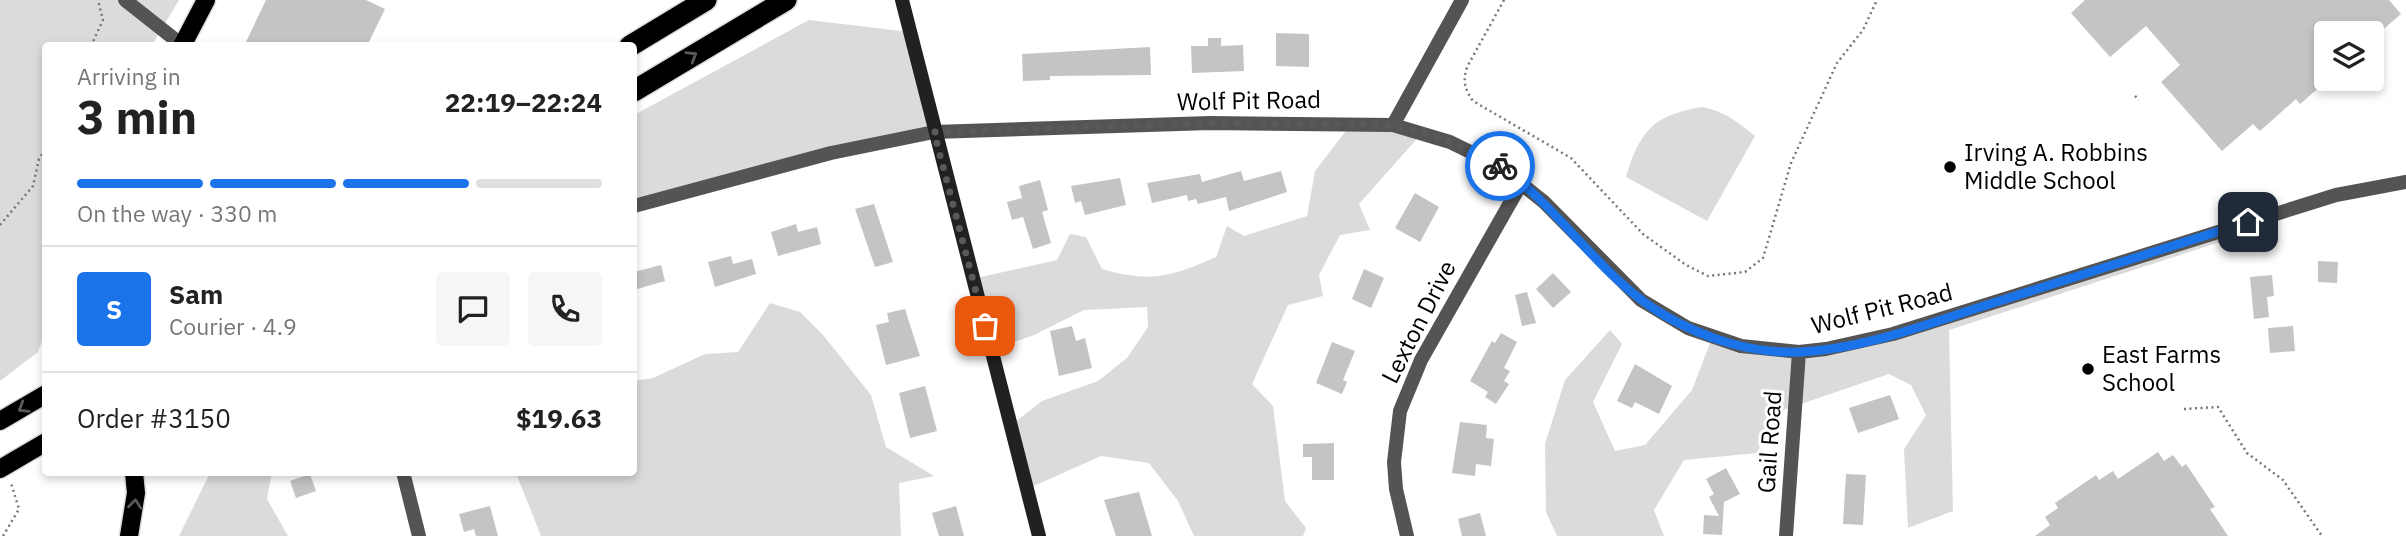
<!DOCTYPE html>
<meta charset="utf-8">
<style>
:root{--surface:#fff;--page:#f6f6f6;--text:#222;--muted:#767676;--line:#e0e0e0;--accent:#1a73e8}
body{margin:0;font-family:"IBM Plex Sans",sans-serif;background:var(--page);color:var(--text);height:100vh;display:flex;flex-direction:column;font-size:26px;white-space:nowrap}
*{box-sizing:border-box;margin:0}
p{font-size:23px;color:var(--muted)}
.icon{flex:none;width:38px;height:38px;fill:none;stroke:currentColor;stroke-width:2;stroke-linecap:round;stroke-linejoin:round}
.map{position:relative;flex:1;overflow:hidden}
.sheet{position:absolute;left:42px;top:42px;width:595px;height:434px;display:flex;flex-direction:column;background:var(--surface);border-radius:7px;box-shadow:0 4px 10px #0003}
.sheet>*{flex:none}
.tools{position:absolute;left:2314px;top:21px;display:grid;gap:14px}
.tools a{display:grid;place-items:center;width:70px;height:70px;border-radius:7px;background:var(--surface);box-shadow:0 4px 10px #0003;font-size:35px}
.pin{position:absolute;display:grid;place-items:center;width:60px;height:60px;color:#fff;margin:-30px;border-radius:14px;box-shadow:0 4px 10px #0006}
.courier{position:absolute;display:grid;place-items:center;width:70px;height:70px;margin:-35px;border:5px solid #1a73e8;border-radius:50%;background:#fff;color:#222;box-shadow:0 2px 9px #0007}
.headline em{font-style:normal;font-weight:700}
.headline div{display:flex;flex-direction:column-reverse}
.headline{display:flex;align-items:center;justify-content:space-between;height:119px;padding:0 35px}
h1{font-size:46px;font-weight:700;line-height:52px}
.bar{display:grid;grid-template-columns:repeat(4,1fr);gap:10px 7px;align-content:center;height:84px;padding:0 35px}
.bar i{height:9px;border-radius:5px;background:var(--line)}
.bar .active{background:var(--accent)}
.bar p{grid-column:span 4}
.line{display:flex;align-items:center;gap:18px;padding:0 35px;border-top:2px solid var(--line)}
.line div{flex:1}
.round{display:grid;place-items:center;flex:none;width:74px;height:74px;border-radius:7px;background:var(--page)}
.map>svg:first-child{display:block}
</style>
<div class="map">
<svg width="2406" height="536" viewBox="0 0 2406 536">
<rect width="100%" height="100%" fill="#fff"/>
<path fill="#dbdbdb" d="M 0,0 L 179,0 L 152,45 L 46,46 L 45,333 L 38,352 L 0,381 Z
M 809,20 L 909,32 L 934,132 L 634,206 L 634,115 Z
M 1702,107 C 1724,111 1738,122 1755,136 L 1707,221 L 1626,177 C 1640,130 1654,115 1702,107 Z
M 1352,123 L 1422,133 L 1359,204 L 1370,230 L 1340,235 L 1319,275 L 1323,296 L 1288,305 L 1252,384 L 1273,406 L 1285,501 L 1306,528 L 1303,536 L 1194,536 L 1178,501 L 1149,463 L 1101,456 L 1027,489 L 1010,426 L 1042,401 L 1098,381 L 1127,358 L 1148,327 L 1147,307 L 1084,310 L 1034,335 L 991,350 L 972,279 L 1057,260 L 1070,234 L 1086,237 L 1102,269 C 1151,283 1170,277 1216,257 L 1227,226 L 1244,236 L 1307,216 L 1315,171 Z
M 2226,229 L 2226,240 L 1949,330 L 1953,511 L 1908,528 L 1904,449 L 1926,415 L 1911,385 L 1889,374 L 1774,413 L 1757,453 L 1684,460 L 1654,510 L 1664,536 L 1557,536 L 1546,512 L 1545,444 L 1565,380 L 1610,330 L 1622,344 L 1593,402 L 1615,451 L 1645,445 L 1692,390 L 1712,338 L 1826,349 Z
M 770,303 L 800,312 L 823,335 L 871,395 L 886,447 L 934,476 L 899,483 L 901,536 L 541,536 L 516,473 L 634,472 L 634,381 L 653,378 L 705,354 L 738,352 Z
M 210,473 L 272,473 L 267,499 L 288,536 L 179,536 Z"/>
<path fill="#c4c4c4" d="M 266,0 L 366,0 L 385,9 L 367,46 L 244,46 Z
M 2085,0 L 2389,0 L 2401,14 L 2379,33 L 2326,33 L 2326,79 L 2329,79 L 2300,104 L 2296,99 L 2260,131 L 2253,124 L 2222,151 L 2161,82 L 2180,65 L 2146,26 L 2110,57 L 2071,13 Z
M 1276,33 L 1309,34 L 1309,67 L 1276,66 Z
M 1208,38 L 1221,38 L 1221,46 L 1243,45 L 1244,71 L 1192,73 L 1191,46 L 1208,46 Z
M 1150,47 L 1151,75 L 1050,76 L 1050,80 L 1023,81 L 1022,54 Z
M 1241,171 L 1244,181 L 1281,171 L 1287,192 L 1229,211 L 1226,197 L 1198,204 L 1196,199 L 1188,201 L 1187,195 L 1152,203 L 1147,183 L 1200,174 L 1202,182 Z
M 1120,178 L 1126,205 L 1085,215 L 1081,201 L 1075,203 L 1071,186 Z
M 1040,180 L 1048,210 L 1042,212 L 1051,243 L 1033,249 L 1023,217 L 1012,220 L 1007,202 L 1022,198 L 1019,186 Z
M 1415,193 L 1439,207 L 1420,242 L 1395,228 Z
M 874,204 L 893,262 L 875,267 L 855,209 Z
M 796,224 L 798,232 L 817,227 L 821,244 L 778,256 L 771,232 Z
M 731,256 L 733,264 L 752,259 L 756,274 L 715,287 L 708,262 Z
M 2318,261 L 2338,262 L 2337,283 L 2318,282 Z
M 661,265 L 665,281 L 634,290 L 634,272 Z
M 1364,269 L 1384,278 L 1371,308 L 1352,299 Z
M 1553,273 L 1571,292 L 1553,308 L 1536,289 Z
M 2272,275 L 2274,296 L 2267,297 L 2269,317 L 2254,319 L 2250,277 Z
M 1527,292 L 1536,323 L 1522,326 L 1515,295 Z
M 905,309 L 920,356 L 886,365 L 876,325 L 889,322 L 887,313 Z
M 1072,326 L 1076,341 L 1085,338 L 1092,368 L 1059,376 L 1050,331 Z
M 2293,326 L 2295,351 L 2270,353 L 2268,328 Z
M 1501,333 L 1517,342 L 1504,368 L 1510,371 L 1504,381 L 1509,384 L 1496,404 L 1485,397 L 1488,392 L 1470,381 L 1492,341 L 1495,343 Z
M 1332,342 L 1355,351 L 1343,380 L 1347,382 L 1342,394 L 1316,383 Z
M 1635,364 L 1672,386 L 1659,414 L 1635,402 L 1632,408 L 1617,401 Z
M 925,386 L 937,431 L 910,438 L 899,393 Z
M 1890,395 L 1899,419 L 1858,433 L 1849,408 Z
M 1460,422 L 1487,425 L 1486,438 L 1494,439 L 1491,466 L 1476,464 L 1475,476 L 1452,473 Z
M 1334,443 L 1334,480 L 1312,480 L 1312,457 L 1303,457 L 1303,444 Z
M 2158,452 L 2164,461 L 2173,455 L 2182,467 L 2186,464 L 2215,507 L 2210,509 L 2228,536 L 2035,536 L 2050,525 L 2045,517 L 2058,508 L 2055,503 L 2096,475 L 2099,480 L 2113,471 L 2118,479 Z
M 1726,468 L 1740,494 L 1724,502 L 1722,535 L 1703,534 L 1704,515 L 1719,516 L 1709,497 L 1714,494 L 1706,479 Z
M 310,474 L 316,491 L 296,498 L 290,481 Z
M 1846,474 L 1866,475 L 1863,525 L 1843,524 Z
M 1139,492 L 1152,536 L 1116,536 L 1104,500 Z
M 490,506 L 498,536 L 476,536 L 474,529 L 464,532 L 459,514 Z
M 956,506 L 964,536 L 939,536 L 932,513 Z
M 1480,513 L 1486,536 L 1462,536 L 1458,519 Z"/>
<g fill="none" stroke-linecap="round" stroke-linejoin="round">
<g stroke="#dbdbdb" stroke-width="21">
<path id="primary" d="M 182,46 L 206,0
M 0,421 L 46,394
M 0,469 L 46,442
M 129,536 L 136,493 L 134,472"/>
</g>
<g stroke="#dbdbdb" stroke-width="24">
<path id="motorway" d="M 630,46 L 706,0
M 634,91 L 786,0"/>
</g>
<path stroke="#767676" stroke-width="2.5" stroke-dasharray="2 3.5" stroke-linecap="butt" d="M 1504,0 L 1467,67 C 1463,81 1464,88 1473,101 L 1571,158 L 1643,234 L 1686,265 L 1708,276 L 1745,272 L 1763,258 L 1791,163 L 1837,63 L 1863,30 L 1877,0
M 91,46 L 103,20 L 98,0
M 2135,96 L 2139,100
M 0,225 L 33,186 L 39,159 L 46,148
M 2184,409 L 2218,407 L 2247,453 L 2283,480 L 2322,536
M 3,536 L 19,509 L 11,483"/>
<path stroke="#545454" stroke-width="14" d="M 125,0 L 182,45
M 1393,125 L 1462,0
M 634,206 L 831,153 L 934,132 L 1210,123 L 1393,125 L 1450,142 L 1499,166 L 1544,202 L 1641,300 L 1688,328 L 1741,346 L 1799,352 L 1826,349 L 1893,334 L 2336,195 L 2406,182
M 403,472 L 419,536
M 1407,536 L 1396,489 L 1394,462 L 1400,411 L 1421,360 L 1522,182
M 1786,536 L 1799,352"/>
<path stroke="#212121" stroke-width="14" d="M 902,0 L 1039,536"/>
<use href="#primary" stroke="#000" stroke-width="18"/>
<use href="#motorway" stroke="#000" stroke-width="21"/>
</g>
<defs><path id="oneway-chevron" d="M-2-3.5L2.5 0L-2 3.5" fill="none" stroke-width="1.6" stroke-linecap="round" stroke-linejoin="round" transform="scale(1.75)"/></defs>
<g stroke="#595959">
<use href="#oneway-chevron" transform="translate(692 56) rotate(-31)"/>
<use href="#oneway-chevron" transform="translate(23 408) rotate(149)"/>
<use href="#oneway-chevron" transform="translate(135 504) rotate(-84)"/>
</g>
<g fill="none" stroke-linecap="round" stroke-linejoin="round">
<path stroke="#595959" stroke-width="7" stroke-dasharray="0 12.6" d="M 985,326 L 934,132 L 1210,123 L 1373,124 C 1417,127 1461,144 1500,166"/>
<path stroke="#1a73e8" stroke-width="9" d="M 1500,166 C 1561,209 1600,278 1664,315 C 1705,339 1753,354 1801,352 C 1865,349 1929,323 1990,304 C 2076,276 2162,250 2248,222"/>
</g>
<g fill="#000" stroke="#fff" stroke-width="2.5">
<circle cx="1950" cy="167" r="7"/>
<circle cx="2088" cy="369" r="7"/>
</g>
<g text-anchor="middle" stroke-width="6" stroke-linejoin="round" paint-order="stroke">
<g font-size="24" fill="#000" stroke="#fff">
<text transform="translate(1249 101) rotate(-1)" y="8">Wolf Pit Road</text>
<text transform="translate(1882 309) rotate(-14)" y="8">Wolf Pit Road</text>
<text transform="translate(1419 322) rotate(-63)" y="8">Lexton Drive</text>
<text transform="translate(1770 442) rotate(-86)" y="8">Gail Road</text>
</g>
<g font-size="24" fill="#000" stroke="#fff" text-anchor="start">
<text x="1964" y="161">Irving A. Robbins<tspan x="1964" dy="28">Middle School</tspan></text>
<text x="2102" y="363">East Farms<tspan x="2102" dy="28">School</tspan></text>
</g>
</g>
</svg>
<div class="tools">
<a><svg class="icon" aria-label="layers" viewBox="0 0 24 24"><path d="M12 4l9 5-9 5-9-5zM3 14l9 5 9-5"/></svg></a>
</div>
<div class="pin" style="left:985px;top:326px;background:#ea580c"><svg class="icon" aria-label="bag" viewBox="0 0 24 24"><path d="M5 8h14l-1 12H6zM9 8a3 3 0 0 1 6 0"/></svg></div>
<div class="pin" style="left:2248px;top:222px;background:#1f2937"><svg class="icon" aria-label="home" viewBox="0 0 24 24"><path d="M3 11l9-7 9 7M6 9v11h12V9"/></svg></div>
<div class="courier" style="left:1500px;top:166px"><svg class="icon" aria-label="bike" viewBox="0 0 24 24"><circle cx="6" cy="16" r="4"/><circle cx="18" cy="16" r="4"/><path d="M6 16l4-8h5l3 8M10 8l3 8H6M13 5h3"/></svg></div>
<section class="sheet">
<div class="headline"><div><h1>3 min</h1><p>Arriving in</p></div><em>22:19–22:24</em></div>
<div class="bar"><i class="active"></i><i class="active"></i><i class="active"></i><i></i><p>On the way · 330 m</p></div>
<div class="line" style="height:126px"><b class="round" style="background:var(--accent);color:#fff">S</b><div><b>Sam</b><p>Courier · 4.9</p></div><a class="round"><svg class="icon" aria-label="chat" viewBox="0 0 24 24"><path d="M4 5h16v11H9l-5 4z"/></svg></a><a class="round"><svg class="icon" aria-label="phone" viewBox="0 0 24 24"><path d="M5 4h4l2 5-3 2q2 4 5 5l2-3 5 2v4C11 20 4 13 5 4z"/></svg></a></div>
<div class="line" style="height:91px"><div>Order #3150</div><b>$19.63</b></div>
</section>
</div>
